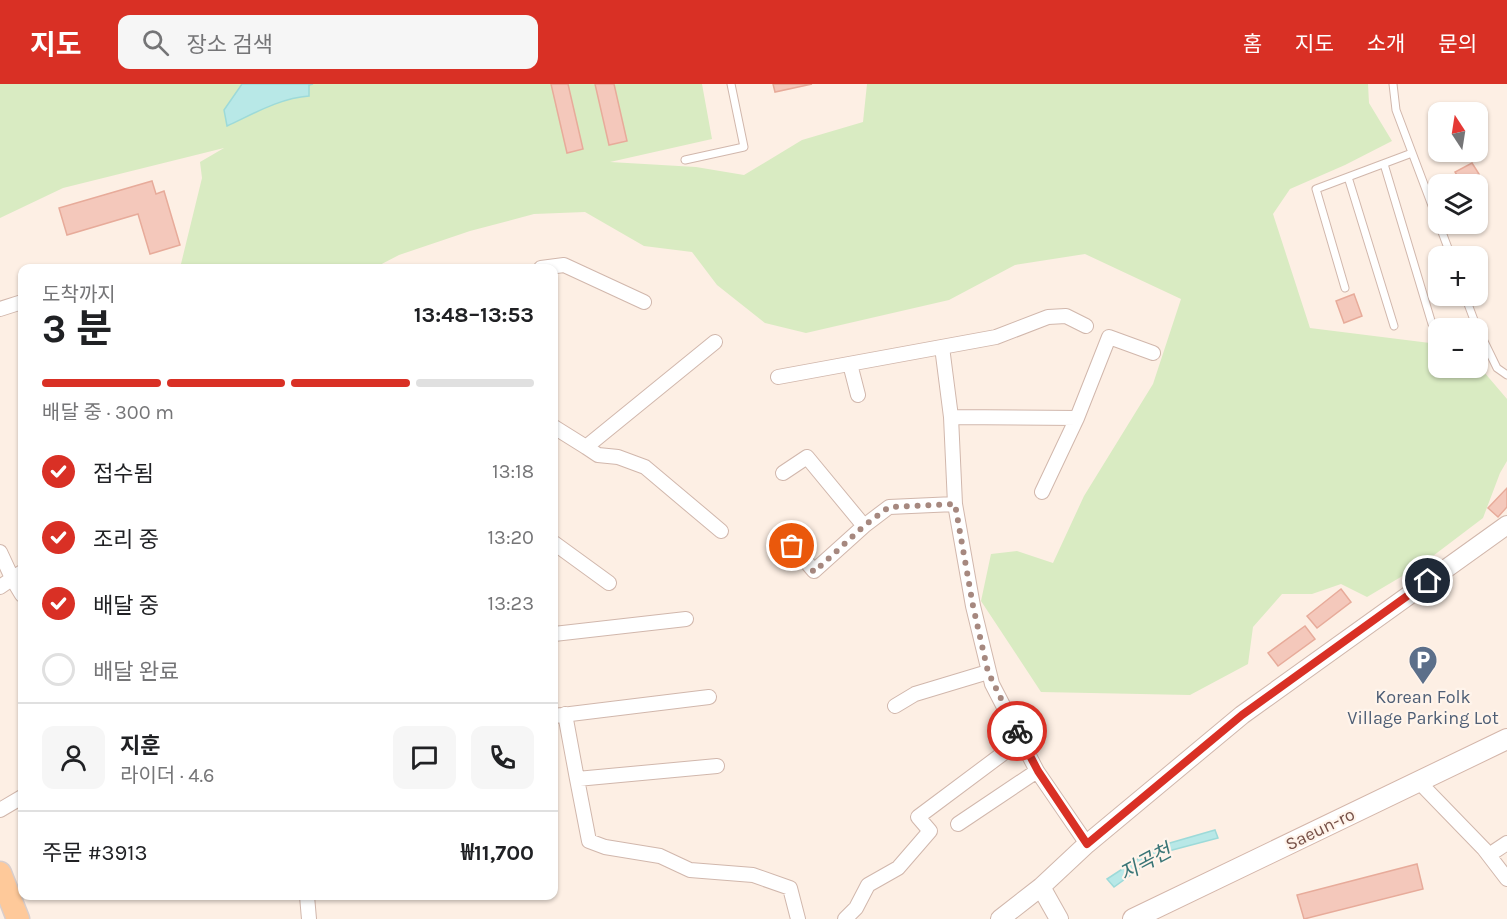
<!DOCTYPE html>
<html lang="ko">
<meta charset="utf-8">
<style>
:root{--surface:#fff;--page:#f6f6f6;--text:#202124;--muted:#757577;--line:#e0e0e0;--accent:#d93025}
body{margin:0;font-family:Karla,"Noto Sans KR",sans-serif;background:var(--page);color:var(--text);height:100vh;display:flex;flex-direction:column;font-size:22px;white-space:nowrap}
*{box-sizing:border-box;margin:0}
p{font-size:20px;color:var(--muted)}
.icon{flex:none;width:33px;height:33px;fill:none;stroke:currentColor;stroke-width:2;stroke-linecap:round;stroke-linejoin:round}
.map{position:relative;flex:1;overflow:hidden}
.sheet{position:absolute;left:18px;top:180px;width:540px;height:636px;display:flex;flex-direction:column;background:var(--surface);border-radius:12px;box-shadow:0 2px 4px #0004}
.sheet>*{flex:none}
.needle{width:39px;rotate:348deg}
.fabs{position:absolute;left:1428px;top:18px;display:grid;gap:12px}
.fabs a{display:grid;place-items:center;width:60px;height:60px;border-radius:12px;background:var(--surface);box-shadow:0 2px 4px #0004;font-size:30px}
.pin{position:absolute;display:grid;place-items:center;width:51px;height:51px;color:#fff;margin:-26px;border:3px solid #fff;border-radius:50%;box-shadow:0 2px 6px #0007}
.courier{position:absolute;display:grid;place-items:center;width:60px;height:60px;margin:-30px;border:4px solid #d93025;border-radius:50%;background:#fff;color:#222;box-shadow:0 2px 8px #0007}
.headline em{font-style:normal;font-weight:700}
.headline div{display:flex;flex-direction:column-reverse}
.headline{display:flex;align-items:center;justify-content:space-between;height:102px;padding:0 24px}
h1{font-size:39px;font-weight:700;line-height:45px}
.bar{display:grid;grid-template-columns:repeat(4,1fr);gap:9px 6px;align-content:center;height:72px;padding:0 24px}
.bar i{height:8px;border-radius:4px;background:var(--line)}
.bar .active{background:var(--accent)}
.bar p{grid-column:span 4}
.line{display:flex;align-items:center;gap:15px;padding:0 24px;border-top:2px solid var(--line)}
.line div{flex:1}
.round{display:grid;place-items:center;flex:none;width:63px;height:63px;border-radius:12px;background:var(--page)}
ol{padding:0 24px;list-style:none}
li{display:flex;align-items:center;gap:18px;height:66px}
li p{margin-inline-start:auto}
li .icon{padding:6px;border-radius:50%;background:var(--accent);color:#fff;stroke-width:4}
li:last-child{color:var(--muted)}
li i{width:33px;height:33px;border:3px solid var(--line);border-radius:50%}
header{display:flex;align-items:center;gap:36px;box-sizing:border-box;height:84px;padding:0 30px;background:var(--accent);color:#fff}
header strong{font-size:28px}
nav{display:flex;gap:33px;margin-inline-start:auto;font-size:21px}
.search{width:420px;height:54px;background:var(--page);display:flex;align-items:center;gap:15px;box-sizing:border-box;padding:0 21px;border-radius:12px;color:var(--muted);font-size:22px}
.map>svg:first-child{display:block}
</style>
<header>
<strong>지도</strong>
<div class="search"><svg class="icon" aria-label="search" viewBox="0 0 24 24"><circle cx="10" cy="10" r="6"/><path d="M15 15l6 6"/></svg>장소 검색</div>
<nav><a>홈</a><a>지도</a><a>소개</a><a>문의</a></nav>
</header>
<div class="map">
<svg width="1507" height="835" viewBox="0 0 1507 835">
<rect width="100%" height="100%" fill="#fdefe4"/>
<path fill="#d9ebc2" d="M 0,0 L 702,0 L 712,55 L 610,78 L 696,83 L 744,91 L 802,56 L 863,38 L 867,0 L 1368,0 L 1369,19 L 1392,57 L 1345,81 L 1290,105 L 1273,130 L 1310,244 L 1438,260 L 1438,284 L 1478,284 L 1478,281 L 1507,315 L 1507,377 L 1500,389 L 1483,434 L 1421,481 L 1367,513 L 1341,500 L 1312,510 L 1282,510 L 1253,543 L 1248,580 L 1190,611 L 1041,608 L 981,517 L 991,470 L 1017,467 L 1053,479 L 1084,412 L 1153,300 L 1181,215 L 1085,170 L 1015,181 L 949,216 L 806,249 L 765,239 L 717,201 L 692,168 L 644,162 L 585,128 L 534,130 L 470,147 L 399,171 L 374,184 L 180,184 L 202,94 L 200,78 L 224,64 L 63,104 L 0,134 Z"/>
<path fill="#b8e8e7" stroke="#9ddad9" stroke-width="1.5" d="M 242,0 L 313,0 L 309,1 L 309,12 C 280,14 253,30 227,42 L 224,26 Z
M 1215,746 L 1218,754 L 1161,769 L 1114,803 L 1107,795 L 1156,763 Z"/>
<path fill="#f4c8bb" stroke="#e7ab9a" stroke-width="1.5" d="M 551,0 L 568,0 L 583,65 L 567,69 Z
M 595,0 L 614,0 L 627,57 L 609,61 Z
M 773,0 L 812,0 L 775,8 Z
M 1472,79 L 1479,90 L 1462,100 L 1455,88 Z
M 152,97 L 156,110 L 164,107 L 180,161 L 150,170 L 138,130 L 67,151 L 59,124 Z
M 1354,210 L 1362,232 L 1344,239 L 1336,217 Z
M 1507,404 L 1507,423 L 1498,433 L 1488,424 Z
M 1341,505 L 1351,518 L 1317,544 L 1307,532 Z
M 1305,542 L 1315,555 L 1278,582 L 1268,569 Z
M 1417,780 L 1423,805 L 1304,835 L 1297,811 Z"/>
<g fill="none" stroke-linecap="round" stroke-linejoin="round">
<g stroke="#d1b7ac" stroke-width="9">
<path id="service" d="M 1393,0 L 1396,26 L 1451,172
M 685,76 L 744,63 L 731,0
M 1384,80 L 1432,240
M 1348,93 L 1394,242
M 1345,204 L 1316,105 L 1412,69
M 1465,212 L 1477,244
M 1478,245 L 1497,284 L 1507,291"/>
</g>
<g stroke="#d1b7ac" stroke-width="16">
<path id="minor" d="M 541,184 L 564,181 L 644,218
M 0,225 L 22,218
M 942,263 L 951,333 L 955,420 L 973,522 L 992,600 L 1037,687 L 1087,760
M 850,280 L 858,311
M 778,293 L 996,253 L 1048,233 L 1066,232 L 1086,242
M 951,333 L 1077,334
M 554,343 L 586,363 L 715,258
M 586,363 L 598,371 L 618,373 L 645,383 L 721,447
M 783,389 L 807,373 L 864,442
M 1042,408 L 1077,334 L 1109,253 L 1153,269
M 554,459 L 609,499
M 793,462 L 814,487 L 864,442 L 889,423 L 955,420
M 0,468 L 13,496 L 22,511
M 0,503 L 22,488
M 554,550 L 686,535
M 895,622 L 915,610 L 988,588
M 565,630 L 577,695
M 554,632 L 709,613
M 717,682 L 577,695 L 589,757 L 605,763 L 660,772 L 690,786 L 753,791 L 790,804 L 798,835
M 1419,698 L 1484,765 L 1507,795
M 0,726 L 22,713
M 958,740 L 1037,687
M 1489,771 L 1507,759
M 307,812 L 309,835
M 845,835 L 856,824 L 868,801 L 898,784 L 930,747 L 918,733 L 1021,656"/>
</g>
<g stroke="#d1b7ac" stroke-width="20">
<path id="tertiary" d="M 1041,803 L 1059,835
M 1000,835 L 1041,803 L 1087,760 L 1242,631 L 1507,441"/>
</g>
<g stroke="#d4b6aa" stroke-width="22">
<path id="secondary" d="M 1133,835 L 1507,655"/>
</g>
<g stroke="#d9cecc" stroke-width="25">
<path id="primary" d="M 0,789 L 18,835"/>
</g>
<use href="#service" stroke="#fff" stroke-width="7"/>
<use href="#minor" stroke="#fff" stroke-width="14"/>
<use href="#tertiary" stroke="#fff" stroke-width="18"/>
<use href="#secondary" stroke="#fff" stroke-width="20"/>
<use href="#primary" stroke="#fec99a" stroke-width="22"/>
</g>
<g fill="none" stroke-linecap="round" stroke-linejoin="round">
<path stroke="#a6887f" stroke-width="6" stroke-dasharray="0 10.8" d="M 792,462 L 814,488 L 864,442 L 889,423 L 955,420 L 973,522 L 988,588 L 1017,647"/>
<path stroke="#d93025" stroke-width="8" d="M 1017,647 L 1038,687 L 1087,760 L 1242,631 L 1428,497"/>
</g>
<defs>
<g id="parking-pin" transform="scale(1.5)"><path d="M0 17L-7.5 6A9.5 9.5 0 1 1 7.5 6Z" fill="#5c6f8a" stroke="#fff4eb"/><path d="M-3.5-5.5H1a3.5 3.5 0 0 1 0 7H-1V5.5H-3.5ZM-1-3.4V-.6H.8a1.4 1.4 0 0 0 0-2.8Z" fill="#fff"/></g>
</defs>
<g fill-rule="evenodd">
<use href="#parking-pin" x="1423" y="576"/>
</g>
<g text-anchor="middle" stroke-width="4.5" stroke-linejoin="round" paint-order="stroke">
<g font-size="18" fill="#4e5e75" stroke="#fff4eb">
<text x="1423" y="619">Korean Folk<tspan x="1423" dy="21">Village Parking Lot</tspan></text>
</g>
<g font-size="18" fill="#775148" stroke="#fff4eb">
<text transform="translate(1320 745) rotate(-26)" y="6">Saeun-ro</text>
</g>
<g font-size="20" font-style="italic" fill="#397576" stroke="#fff4eb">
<text transform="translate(1145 778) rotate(-28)" y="7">지곡천</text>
</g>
</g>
</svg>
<div class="fabs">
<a><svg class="needle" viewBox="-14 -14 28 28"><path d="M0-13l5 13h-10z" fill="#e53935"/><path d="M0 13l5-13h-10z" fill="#757577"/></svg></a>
<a><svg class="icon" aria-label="layers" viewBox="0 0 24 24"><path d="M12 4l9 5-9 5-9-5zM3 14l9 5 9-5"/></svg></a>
<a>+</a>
<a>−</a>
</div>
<div class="pin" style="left:792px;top:462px;background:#ea580c"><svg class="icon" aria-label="bag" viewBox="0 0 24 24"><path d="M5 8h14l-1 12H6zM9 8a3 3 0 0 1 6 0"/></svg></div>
<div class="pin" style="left:1428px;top:497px;background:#1f2937"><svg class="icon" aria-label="home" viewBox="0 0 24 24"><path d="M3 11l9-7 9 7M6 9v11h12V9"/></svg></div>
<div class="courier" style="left:1017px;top:647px"><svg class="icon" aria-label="bike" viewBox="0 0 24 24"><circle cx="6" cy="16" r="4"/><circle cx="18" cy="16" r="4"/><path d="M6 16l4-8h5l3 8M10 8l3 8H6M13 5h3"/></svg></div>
<section class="sheet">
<div class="headline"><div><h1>3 분</h1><p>도착까지</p></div><em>13:48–13:53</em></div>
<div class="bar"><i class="active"></i><i class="active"></i><i class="active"></i><i></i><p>배달 중 · 300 m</p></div>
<ol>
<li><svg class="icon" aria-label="check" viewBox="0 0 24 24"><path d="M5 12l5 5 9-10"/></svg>접수됨<p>13:18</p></li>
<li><svg class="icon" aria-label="check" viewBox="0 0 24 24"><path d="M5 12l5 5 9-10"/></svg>조리 중<p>13:20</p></li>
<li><svg class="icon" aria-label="check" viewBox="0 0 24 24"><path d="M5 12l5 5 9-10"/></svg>배달 중<p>13:23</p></li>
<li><i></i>배달 완료</li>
</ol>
<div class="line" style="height:108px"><a class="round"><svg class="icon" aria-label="person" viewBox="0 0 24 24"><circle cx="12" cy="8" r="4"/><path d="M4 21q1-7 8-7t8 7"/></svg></a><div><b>지훈</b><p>라이더 · 4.6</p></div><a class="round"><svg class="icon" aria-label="chat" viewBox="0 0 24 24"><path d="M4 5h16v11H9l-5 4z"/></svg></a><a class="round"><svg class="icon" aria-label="phone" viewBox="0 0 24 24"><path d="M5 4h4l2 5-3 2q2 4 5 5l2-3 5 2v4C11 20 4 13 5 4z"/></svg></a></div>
<div class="line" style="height:78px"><div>주문 #3913</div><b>₩11,700</b></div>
</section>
</div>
